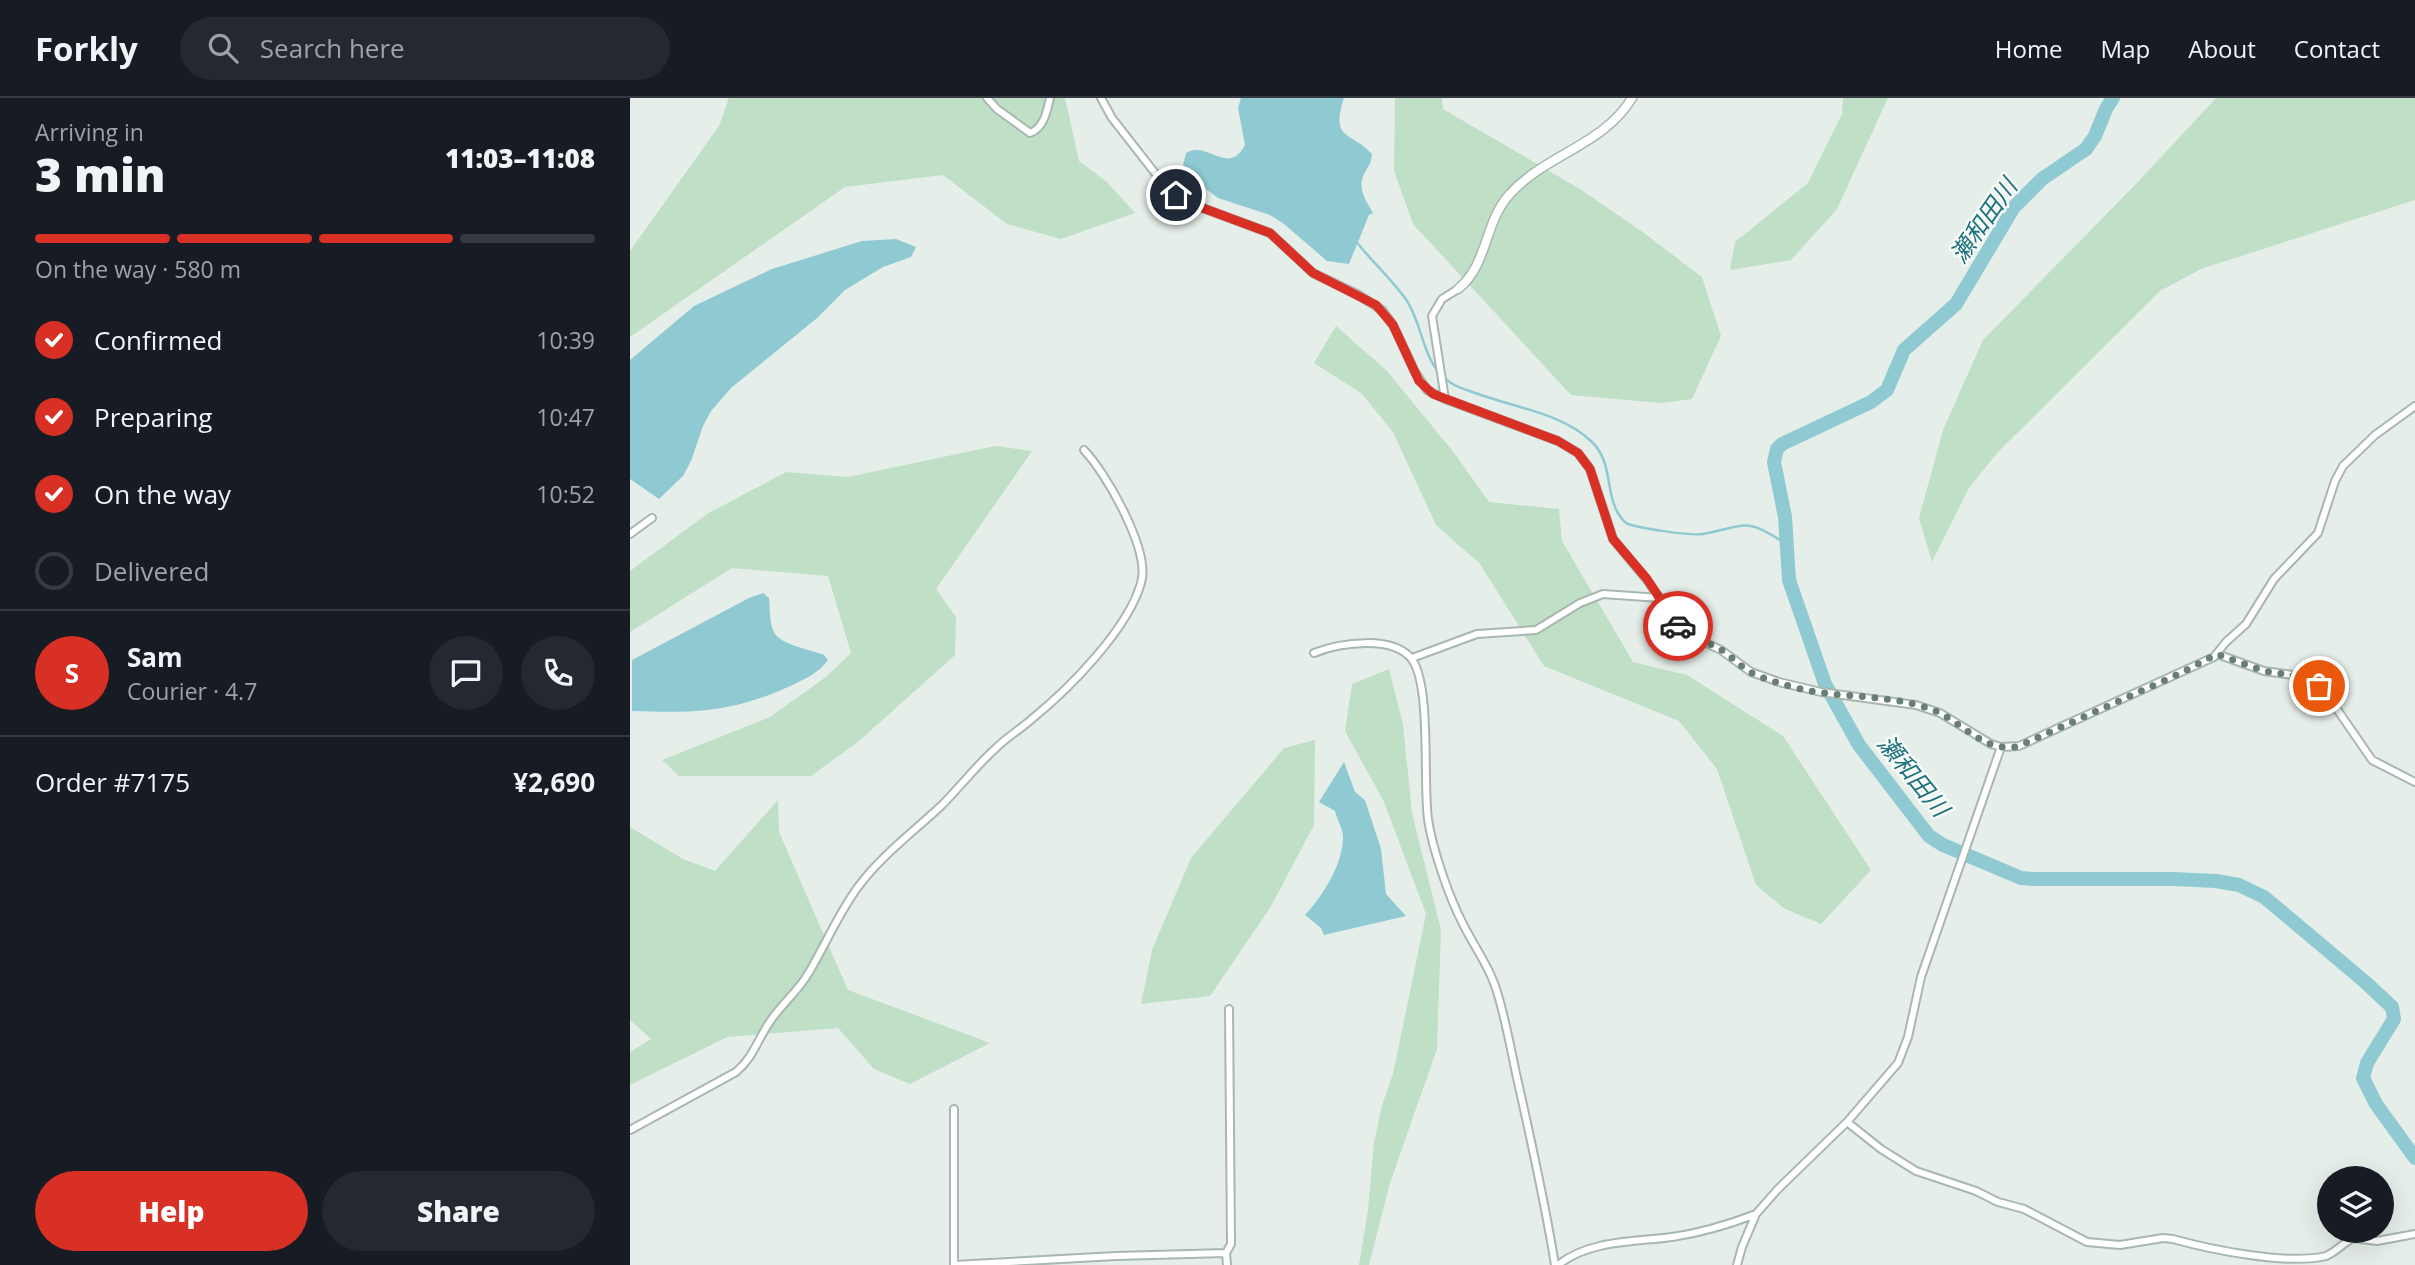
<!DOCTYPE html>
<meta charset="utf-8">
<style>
:root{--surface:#171b24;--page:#242831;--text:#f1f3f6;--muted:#9ea1a6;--line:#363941;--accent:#d93025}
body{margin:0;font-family:"Open Sans","Noto Sans JP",sans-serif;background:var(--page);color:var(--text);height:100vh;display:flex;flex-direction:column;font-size:26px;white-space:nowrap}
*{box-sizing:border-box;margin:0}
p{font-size:23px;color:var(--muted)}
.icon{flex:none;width:38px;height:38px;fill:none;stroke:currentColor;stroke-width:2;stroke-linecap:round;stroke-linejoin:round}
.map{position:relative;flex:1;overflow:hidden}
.panel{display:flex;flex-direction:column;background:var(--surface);width:630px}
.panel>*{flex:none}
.fabs{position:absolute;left:1687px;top:1068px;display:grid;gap:14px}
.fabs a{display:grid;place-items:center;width:77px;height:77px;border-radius:50%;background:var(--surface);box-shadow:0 7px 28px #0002;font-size:35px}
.pin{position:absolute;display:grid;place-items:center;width:60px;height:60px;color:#fff;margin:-30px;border:4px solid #fff;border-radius:50%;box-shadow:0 2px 7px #0007}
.courier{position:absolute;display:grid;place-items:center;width:70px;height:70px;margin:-35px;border:5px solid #d93025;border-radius:50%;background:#fff;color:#222;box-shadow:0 2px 9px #0007}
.headline em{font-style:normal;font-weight:800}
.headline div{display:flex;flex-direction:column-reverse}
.headline{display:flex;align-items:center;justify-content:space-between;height:119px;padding:0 35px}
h1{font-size:46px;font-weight:800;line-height:52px}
.bar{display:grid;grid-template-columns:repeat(4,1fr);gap:10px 7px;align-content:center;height:84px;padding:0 35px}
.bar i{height:9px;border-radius:5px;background:var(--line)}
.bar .current{background:var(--accent)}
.bar p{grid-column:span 4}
.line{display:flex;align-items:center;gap:18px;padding:0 35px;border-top:2px solid var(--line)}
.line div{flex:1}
.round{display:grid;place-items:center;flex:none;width:74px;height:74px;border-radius:37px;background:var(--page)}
ol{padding:0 35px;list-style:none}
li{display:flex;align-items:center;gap:21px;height:77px}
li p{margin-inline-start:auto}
li .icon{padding:7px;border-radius:50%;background:var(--accent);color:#fff;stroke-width:4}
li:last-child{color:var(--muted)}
li i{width:38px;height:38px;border:4px solid var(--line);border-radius:50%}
.cta{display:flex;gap:14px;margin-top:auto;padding:14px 35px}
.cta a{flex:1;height:80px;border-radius:42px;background:var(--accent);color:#fff;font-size:28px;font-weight:800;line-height:80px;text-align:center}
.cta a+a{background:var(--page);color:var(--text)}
header{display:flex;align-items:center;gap:42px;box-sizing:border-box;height:98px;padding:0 35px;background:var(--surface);border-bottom:2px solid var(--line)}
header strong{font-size:33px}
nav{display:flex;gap:38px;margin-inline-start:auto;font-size:24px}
.search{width:490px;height:63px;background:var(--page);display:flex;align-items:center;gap:18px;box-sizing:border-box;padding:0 24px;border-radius:38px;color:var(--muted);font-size:26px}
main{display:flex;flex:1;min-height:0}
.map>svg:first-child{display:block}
</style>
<header>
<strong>Forkly</strong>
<div class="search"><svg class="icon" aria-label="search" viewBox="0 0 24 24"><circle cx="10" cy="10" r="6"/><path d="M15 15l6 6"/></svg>Search here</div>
<nav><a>Home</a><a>Map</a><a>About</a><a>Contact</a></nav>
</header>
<main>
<section class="panel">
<div class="headline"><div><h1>3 min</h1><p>Arriving in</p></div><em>11:03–11:08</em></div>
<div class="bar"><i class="current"></i><i class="current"></i><i class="current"></i><i></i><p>On the way · 580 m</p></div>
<ol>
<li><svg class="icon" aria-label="check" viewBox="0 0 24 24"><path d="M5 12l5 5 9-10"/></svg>Confirmed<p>10:39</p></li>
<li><svg class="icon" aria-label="check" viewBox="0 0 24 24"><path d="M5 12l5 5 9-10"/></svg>Preparing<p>10:47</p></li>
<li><svg class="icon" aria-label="check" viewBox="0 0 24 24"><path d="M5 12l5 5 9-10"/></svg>On the way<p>10:52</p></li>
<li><i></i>Delivered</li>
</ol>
<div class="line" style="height:126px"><b class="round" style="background:var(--accent);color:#fff">S</b><div><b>Sam</b><p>Courier · 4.7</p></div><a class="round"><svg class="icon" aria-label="chat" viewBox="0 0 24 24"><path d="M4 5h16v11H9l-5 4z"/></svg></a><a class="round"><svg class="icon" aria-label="phone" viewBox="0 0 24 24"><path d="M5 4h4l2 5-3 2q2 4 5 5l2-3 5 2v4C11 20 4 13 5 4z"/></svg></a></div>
<div class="line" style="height:91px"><div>Order #7175</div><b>¥2,690</b></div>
<div class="cta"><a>Help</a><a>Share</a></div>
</section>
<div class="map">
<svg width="1785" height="1167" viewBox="0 0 1785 1167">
<rect width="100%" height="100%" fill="#e6eeea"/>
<path fill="#bfdfc7" d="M 99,0 L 435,0 L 449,63 L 477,84 L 505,115 L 431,141 L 377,126 L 313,77 L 215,89 L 0,239 L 0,153 L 89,28 Z
M 765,0 L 812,0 L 813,11 L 950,91 L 1014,135 L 1072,179 L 1091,238 L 1062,301 L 1031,305 L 941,297 L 783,126 L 764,73 Z
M 1213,0 L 1258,0 L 1207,111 L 1161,162 L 1100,172 L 1105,144 L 1178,85 L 1212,16 Z
M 1586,0 L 1785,0 L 1785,102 L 1571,171 L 1530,193 L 1367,355 L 1339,390 L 1302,464 L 1289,420 L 1313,332 L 1353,242 L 1505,87 Z
M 706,228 L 757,273 L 825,356 L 859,404 L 929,411 L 932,443 L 1003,564 L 1057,577 L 1153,638 L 1241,772 L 1191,826 L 1155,811 L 1126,787 L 1087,671 L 1049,623 L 914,568 L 850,466 L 806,427 L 763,334 L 731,295 L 684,265 Z
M 365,348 L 402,353 L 306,491 L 326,519 L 325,557 L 229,643 L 181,678 L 49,678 L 32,662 L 140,619 L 196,579 L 221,555 L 198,478 L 102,470 L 0,534 L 0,473 L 77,416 L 156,374 L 218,379 Z
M 759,571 L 773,626 L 782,715 L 811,832 L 807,951 L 760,1085 L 739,1167 L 729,1167 L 738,1112 L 744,1045 L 752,1007 L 763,976 L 796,816 L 754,704 L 715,633 L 722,586 Z
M 685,642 L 684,727 L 640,810 L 580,898 L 511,906 L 522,852 L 561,760 L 654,650 Z
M 148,702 L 149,734 L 218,892 L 360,945 L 280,986 L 244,971 L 208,930 L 97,939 L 0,987 L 0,954 L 21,941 L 0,922 L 0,729 L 53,761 L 85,773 Z"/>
<path fill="#8fcad2" d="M 611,0 L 714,0 C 700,43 721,33 742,56 C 742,67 734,72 732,82 C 729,93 738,106 743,115 L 739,117 L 719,166 L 697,163 L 654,126 L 640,117 L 588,100 L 556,76 L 553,68 L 556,55 C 578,42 598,79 615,47 L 608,10 Z
M 266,141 L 286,149 L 281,159 L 253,169 L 215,192 L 186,221 L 101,290 L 81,313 L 73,328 L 61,363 L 53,378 L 29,401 L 0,381 L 0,262 L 64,208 L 142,171 L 232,143 Z
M 133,495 L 139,500 C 140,511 139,524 144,534 C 149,546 181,552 194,557 L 198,562 C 188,576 173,582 158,589 C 100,615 63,615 2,613 L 2,562 L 119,500 Z
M 714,664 L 725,694 L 735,702 L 751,751 L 756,796 L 776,818 L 694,837 L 691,830 L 675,817 C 693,798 713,766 713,739 C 713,731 707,722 705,713 L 689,704 Z"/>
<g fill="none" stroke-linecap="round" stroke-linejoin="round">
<path stroke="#8fcad2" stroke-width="2.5" d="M 725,142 C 741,163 762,181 777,203 C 795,231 791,265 821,285 C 830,291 841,293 851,297 C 888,310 933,316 962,344 C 986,367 972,403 996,425 C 1007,430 1061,438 1073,436 C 1116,428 1115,418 1156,446"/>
<path stroke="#8fcad2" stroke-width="14" d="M 1483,0 L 1476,11 L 1465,38 L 1456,51 L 1412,81 L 1384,109 L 1326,206 L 1274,252 L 1257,292 L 1241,304 L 1152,346 L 1147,351 L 1144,364 L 1155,419 L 1159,482 L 1195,586 L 1229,647 L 1299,738 L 1313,747 L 1391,780 L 1403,781 L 1543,781 L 1586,783 L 1609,787 L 1634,799 L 1734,883 L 1762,909 L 1764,921 L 1737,965 L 1733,980 L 1746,1006 L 1785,1060"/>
<g stroke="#a8b7b1" stroke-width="10">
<path id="minor" d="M 357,0 L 367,11 L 400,35 C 414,30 417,13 420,0
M 471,0 L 482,20 L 532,84 L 546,97 L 570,109 L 640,135 L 683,175 L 727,196 L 752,212 L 763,227 L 785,274 L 797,292 L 815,301 L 928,343 L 948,355 L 960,371 L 983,441 L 1017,482 L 1049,529 L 1057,536 L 1091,552 L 1121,574 L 1149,584 L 1191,594 L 1286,607 L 1310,615 L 1361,646 L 1371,649 L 1389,648 L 1584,559 L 1596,544 L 1616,526 L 1644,481 L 1688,435 L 1705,383 L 1713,368 L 1745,337 L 1785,308
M 815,301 L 802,218 L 812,201 L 828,191
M 0,436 L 22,420
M 684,555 C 709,545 765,536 783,563 C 801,591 793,685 798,721 C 802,750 819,799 833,826 C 845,850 861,871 868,897 C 876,924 881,952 887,980 C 901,1042 915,1104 925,1167
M 1587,556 L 1634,573 L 1670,578 L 1681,582 L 1702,604 L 1742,662 L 1785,684
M 782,560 L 847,536 L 906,532 L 950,505 L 973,496 L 1030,500
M 324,1011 L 324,1167
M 1217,1024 L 1251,1051 L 1286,1073 L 1346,1093 L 1368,1104 L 1394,1111 L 1457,1144 L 1490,1147 L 1533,1140 L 1543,1141 C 1582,1152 1657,1167 1696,1158 C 1706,1154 1713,1145 1723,1140 L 1747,1143 L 1785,1136
M 0,1032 L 106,974 C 124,959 128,940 141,922 C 152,906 168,893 178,876 C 195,848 208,816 228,789 C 251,758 283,734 311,708 C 330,689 346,668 366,650 C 377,639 391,631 403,620 C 440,590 498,531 511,485 C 521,453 476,375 454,352
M 324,1167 L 486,1158 L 596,1155
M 597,1167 L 596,1155 L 601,1146 L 599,911
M 928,1167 C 959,1142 1005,1144 1042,1139 C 1070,1135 1100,1126 1126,1116
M 1107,1167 L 1112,1149 L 1126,1116 L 1148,1091 L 1217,1024 L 1268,965 L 1278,939 L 1291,879 L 1371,649"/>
</g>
<g stroke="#a8b7b1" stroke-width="11">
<path id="tertiary" d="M 828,191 C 858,167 854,125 879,97 C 914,57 974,47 1002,0"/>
</g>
<use href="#minor" stroke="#fff" stroke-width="6"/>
<use href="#tertiary" stroke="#fff" stroke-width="8"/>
</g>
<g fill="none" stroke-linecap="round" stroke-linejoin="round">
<path stroke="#687e76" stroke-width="7" stroke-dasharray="0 12.6" d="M 1048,528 C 1060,540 1076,543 1090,551 C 1101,558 1109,567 1120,574 C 1138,583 1161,589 1181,593 C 1221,600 1264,597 1303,612 C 1331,623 1356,657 1389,648 L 1551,575 L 1587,556 L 1634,573 L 1674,579 L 1689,588"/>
<path stroke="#d93025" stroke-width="9" d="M 546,97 L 570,109 L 640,135 L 683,175 L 746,207 L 763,227 L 789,283 L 803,296 L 928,343 L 948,355 L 960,371 L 983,441 L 1017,481 L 1048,528"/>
</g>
<g text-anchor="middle" stroke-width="5" stroke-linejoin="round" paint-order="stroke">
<g font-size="24" font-style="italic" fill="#1e717d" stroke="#f6fbf8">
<text transform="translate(1354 123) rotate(-55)" y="8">瀬和田川</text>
<text transform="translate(1283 678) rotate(51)" y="8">瀬和田川</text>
</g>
</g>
</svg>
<div class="fabs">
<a><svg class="icon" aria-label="layers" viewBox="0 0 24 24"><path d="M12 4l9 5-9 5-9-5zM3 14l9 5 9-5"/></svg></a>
</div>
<div class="pin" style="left:1689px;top:588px;background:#ea580c"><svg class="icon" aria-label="bag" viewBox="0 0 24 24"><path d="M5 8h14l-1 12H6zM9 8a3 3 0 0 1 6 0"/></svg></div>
<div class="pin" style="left:546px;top:97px;background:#1f2937"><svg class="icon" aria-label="home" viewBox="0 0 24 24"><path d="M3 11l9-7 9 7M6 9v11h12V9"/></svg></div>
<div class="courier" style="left:1048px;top:528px"><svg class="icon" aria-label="car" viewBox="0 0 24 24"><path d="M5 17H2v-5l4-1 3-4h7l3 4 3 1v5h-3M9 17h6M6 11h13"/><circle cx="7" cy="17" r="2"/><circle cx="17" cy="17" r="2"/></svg></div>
</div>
</main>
